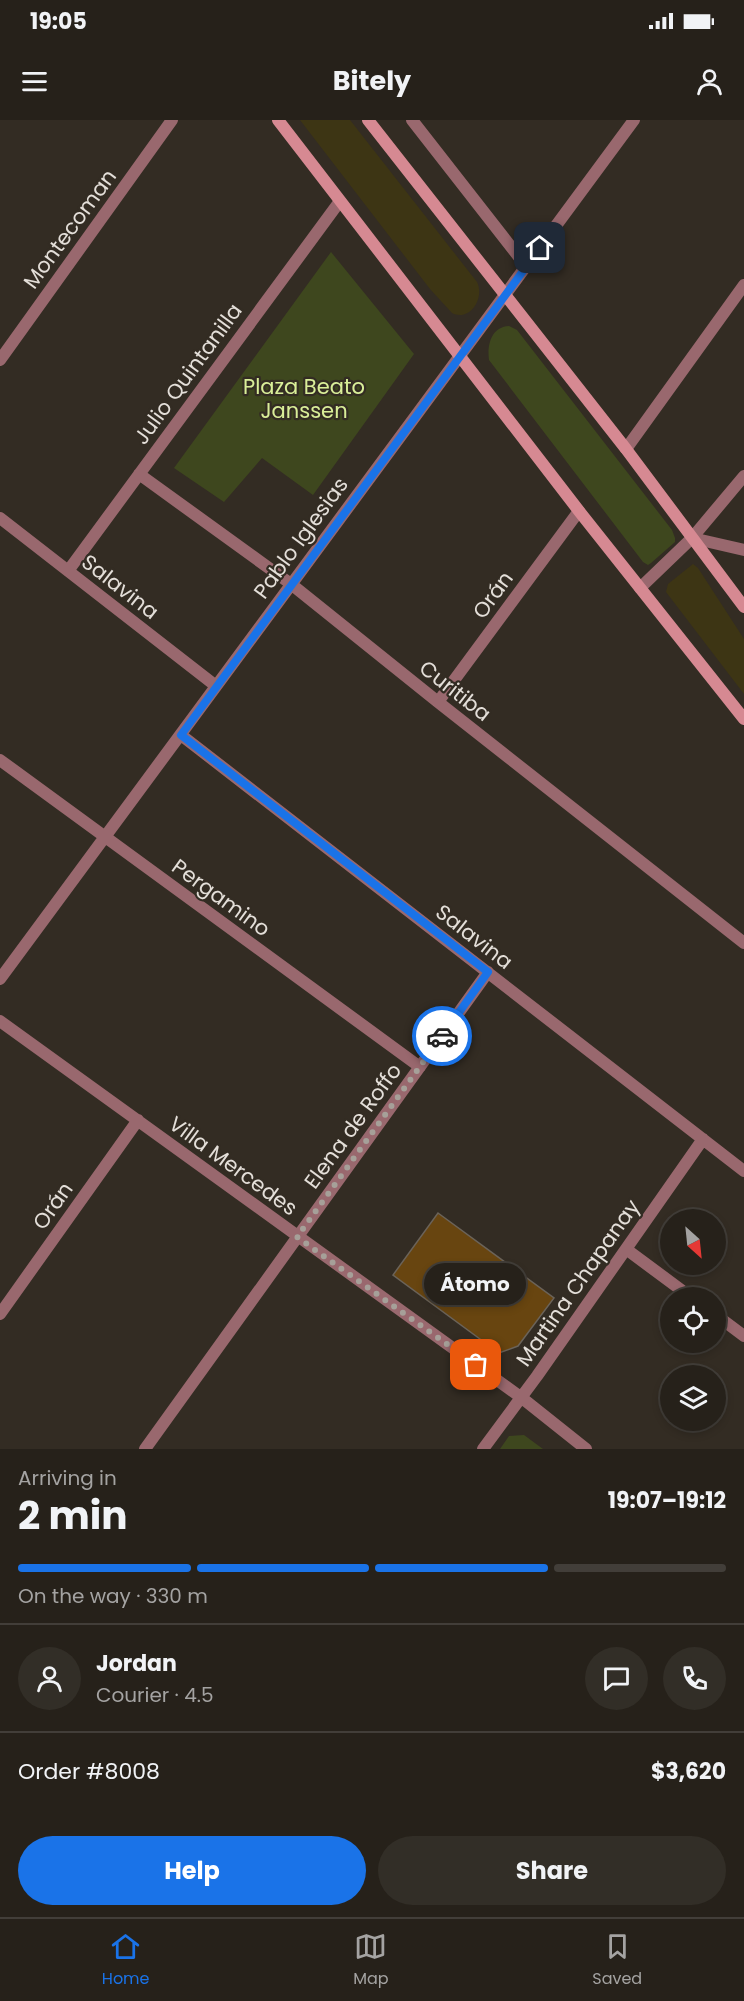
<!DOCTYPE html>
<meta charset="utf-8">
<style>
:root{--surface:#26211a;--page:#322e27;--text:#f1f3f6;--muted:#a4a3a2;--line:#423e39;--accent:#1a73e8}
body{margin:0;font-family:Poppins,sans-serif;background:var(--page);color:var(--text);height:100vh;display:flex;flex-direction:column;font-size:22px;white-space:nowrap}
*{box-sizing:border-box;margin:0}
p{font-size:20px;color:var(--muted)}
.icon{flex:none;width:33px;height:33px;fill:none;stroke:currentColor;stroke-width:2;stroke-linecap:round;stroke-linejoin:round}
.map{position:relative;height:1329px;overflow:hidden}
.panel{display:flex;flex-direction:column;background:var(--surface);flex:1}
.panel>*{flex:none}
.needle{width:39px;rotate:153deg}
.buttons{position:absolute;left:660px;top:1089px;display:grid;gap:12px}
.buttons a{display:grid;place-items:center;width:66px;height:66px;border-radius:50%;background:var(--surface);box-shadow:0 3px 9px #0003,0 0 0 2px var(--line);font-size:30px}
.pin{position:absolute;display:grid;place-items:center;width:51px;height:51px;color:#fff;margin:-26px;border-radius:12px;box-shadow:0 3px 9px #0006}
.courier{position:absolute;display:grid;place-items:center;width:60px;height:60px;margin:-30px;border:4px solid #1a73e8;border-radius:50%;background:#fff;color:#222;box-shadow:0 2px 8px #0007}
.bubble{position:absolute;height:42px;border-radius:21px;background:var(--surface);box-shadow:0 3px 9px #0003,0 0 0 2px var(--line);font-size:20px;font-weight:700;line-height:42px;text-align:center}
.head em{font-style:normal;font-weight:700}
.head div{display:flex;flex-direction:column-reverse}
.head{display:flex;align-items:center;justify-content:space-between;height:102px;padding:0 18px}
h1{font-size:39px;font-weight:700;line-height:45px}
.bar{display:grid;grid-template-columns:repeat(4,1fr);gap:9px 6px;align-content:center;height:72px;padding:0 18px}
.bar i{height:8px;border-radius:4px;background:var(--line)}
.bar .on{background:var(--accent)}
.bar p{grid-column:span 4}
.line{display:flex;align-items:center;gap:15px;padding:0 18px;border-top:2px solid var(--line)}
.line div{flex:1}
.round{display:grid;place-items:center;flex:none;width:63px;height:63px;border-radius:32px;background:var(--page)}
.primary-button{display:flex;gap:12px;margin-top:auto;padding:12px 18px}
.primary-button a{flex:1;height:69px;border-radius:36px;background:var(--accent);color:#fff;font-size:24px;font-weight:700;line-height:69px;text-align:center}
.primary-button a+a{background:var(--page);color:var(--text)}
.status{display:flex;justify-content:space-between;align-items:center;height:42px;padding:0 30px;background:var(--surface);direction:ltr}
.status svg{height:16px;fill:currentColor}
header{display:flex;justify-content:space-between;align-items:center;height:78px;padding:0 18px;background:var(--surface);font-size:27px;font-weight:700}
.dock{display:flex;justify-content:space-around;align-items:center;height:84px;border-top:2px solid var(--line);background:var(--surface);font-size:16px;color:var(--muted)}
.dock a{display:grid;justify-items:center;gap:3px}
.dock .on{color:var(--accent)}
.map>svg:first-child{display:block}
</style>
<div class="status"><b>19:05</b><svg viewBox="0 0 49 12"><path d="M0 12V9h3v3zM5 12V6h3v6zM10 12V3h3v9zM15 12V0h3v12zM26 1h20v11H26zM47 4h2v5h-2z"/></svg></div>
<header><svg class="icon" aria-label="menu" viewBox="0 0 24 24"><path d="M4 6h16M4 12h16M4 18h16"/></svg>Bitely<svg class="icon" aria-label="person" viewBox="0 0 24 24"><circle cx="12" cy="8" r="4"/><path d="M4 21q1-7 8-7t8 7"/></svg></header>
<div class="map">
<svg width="744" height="1329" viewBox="0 0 744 1329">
<rect width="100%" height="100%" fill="#332c23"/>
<path fill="#3e471e" d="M 331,132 L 414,234 L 313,375 L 262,338 L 224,382 L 174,348 Z
M 509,206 L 517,210 L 672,410 L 675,418 L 675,422 L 651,443 L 648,445 L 643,442 L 489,240 C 487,225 491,207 509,206 Z
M 524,1315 L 543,1329 L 500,1329 L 509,1316 Z"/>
<path fill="#3d3514" d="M 300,0 L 350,0 L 477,162 C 485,178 470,202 452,193 L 430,169 Z
M 693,444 L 698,448 L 744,519 L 744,574 L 666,472 L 668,464 Z"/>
<path fill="#684510" stroke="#6b6359" stroke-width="1.5" d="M 438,1093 L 554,1178 L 518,1226 L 499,1233 L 393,1155 Z"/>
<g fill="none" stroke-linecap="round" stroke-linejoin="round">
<path stroke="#99686e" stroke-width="12" d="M 412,0 L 526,146
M 0,240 L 172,0
M 626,329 L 744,165
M 139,354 L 291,464 L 438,582 L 744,823
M 0,398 L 216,566
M 692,418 L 744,430
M 68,451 L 340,81
M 640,468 L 692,418 L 744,356
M 438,582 L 579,391
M 181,615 L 744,1051
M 0,640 L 420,947
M 0,859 L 634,0
M 0,901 L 522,1278 L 586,1329
M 626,1129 L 692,1178
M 0,1194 L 138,1000
M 716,1195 L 744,1216
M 145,1329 L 488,852
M 483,1329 L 537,1256 L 703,1019"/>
<path stroke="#d68992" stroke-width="12" d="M 278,0 L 579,391 L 744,599
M 368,0 L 626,329 L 744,487"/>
</g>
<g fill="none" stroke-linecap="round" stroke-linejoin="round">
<path stroke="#a6a099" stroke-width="6" stroke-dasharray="0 10.8" d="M 442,916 L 297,1117 L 476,1245"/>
<path stroke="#1a73e8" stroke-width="8" d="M 442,916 L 488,852 L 181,615 L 540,128"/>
</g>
<g text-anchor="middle" stroke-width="4.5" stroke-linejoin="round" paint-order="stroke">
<g font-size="21" fill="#e4dfd9" stroke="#332c23">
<text transform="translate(70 109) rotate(-54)" y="7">Montecoman</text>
<text transform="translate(188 254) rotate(-54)" y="7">Julio Quintanilla</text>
<text transform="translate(301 418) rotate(-54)" y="7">Pablo Iglesias</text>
<text transform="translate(120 467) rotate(38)" y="7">Salavina</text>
<text transform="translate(493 475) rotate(-54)" y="7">Orán</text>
<text transform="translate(455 571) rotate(38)" y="7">Curitiba</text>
<text transform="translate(221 778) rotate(36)" y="7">Pergamino</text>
<text transform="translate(474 817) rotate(38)" y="7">Salavina</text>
<text transform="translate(353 1006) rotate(-54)" y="7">Elena de Roffo</text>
<text transform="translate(233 1046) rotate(36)" y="7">Villa Mercedes</text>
<text transform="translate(53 1086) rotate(-55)" y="7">Orán</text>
<text transform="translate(578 1163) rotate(-55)" y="7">Martina Chapanay</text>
</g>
<g font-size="21" fill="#d9ee98" stroke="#332c23">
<text x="304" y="274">Plaza Beato<tspan x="304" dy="24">Janssen</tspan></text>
</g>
</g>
</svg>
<div class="buttons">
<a><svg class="needle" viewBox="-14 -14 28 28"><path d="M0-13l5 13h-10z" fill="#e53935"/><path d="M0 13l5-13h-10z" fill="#a4a3a2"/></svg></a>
<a><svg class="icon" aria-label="locate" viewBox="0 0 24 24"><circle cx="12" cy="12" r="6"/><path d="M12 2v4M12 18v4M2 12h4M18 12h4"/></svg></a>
<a><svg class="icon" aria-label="layers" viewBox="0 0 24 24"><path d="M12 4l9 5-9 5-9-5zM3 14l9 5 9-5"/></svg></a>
</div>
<div class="pin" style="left:476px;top:1245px;background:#ea580c"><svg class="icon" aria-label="bag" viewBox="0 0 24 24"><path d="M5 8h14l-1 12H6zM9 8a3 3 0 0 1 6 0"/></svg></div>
<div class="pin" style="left:540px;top:128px;background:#1f2937"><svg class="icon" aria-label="home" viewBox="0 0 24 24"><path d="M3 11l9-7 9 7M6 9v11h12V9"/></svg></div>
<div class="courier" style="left:442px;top:916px"><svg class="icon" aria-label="car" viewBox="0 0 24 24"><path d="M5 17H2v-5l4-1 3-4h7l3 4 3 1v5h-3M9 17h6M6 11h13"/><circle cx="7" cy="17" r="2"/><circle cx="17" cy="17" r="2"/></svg></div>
<div class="bubble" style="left:424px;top:1143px;width:102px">Átomo</div>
</div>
<section class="panel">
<div class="head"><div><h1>2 min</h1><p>Arriving in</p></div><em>19:07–19:12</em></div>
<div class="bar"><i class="on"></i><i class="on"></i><i class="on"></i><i></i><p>On the way · 330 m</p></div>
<div class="line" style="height:108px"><a class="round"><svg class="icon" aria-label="person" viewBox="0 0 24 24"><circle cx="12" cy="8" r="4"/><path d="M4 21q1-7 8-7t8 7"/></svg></a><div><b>Jordan</b><p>Courier · 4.5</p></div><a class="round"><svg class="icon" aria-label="chat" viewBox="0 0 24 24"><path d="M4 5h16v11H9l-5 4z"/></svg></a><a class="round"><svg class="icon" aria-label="phone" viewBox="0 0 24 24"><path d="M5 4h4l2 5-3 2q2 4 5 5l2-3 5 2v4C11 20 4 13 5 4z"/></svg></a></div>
<div class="line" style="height:78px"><div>Order #8008</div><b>$3,620</b></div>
<div class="primary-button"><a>Help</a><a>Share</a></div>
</section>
<nav class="dock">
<a class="on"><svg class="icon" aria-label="home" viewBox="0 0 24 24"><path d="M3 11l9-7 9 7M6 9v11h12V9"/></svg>Home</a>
<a><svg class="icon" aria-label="map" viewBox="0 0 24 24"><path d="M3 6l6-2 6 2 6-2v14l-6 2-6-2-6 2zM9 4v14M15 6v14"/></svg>Map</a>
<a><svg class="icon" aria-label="saved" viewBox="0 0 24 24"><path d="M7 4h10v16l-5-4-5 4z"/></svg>Saved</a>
</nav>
